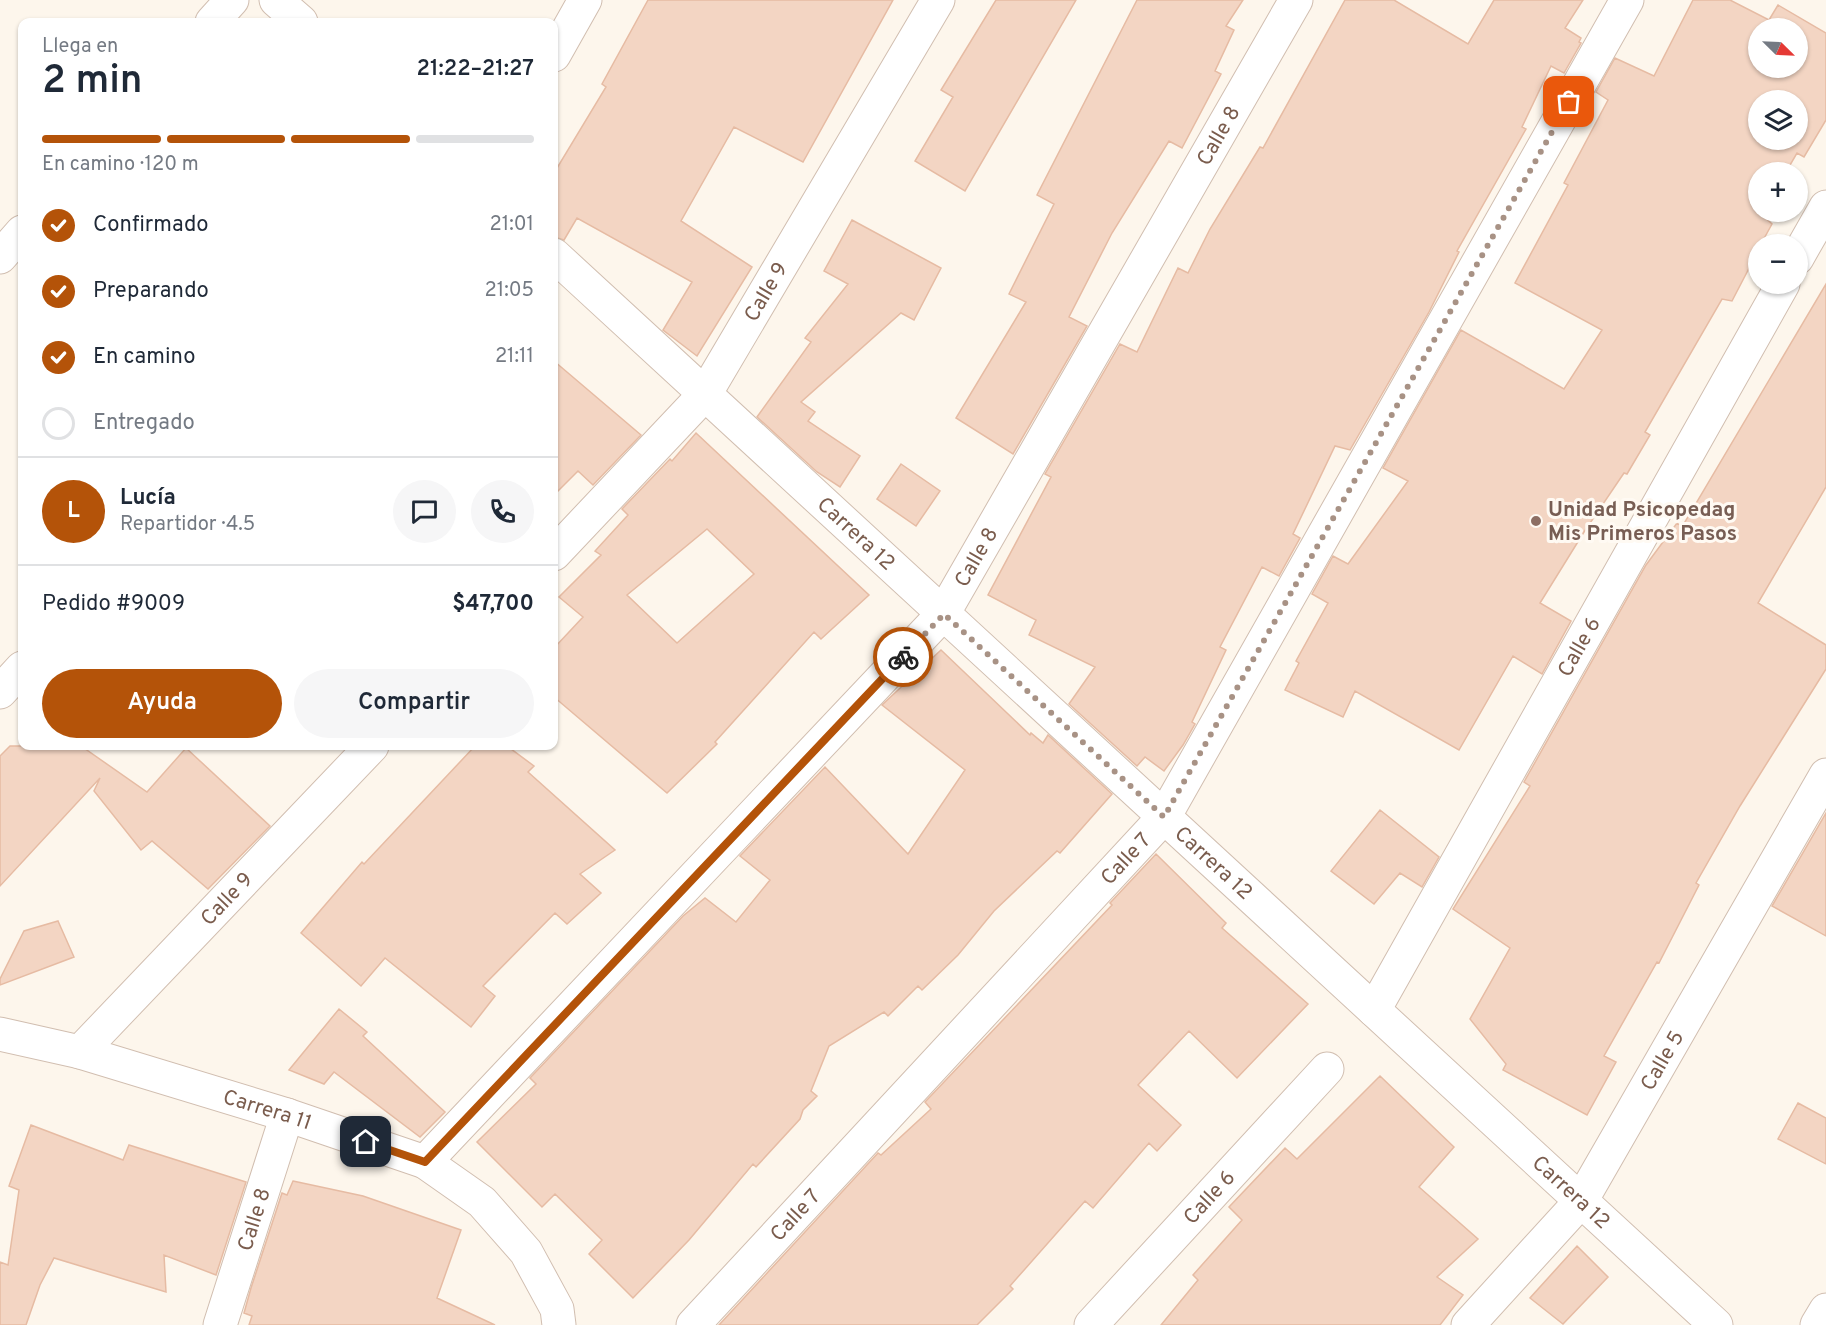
<!DOCTYPE html>
<html lang="es">
<meta charset="utf-8">
<style>
:root{--surface:#fff;--page:#f6f6f7;--text:#1f2937;--muted:#747a83;--line:#e0e1e3;--accent:#b45309}
body{margin:0;font-family:Overpass,sans-serif;background:var(--page);color:var(--text);height:100vh;display:flex;flex-direction:column;font-size:22px;white-space:nowrap}
*{box-sizing:border-box;margin:0}
p{font-size:20px;color:var(--muted)}
.icon{flex:none;width:33px;height:33px;fill:none;stroke:currentColor;stroke-width:2;stroke-linecap:round;stroke-linejoin:round}
.map{position:relative;flex:1;overflow:hidden}
.drawer{position:absolute;left:18px;top:18px;width:540px;height:732px;display:flex;flex-direction:column;background:var(--surface);border-radius:12px;box-shadow:0 2px 4px #0004}
.drawer>*{flex:none}
.needle{width:39px;rotate:114deg}
.buttons{position:absolute;left:1748px;top:18px;display:grid;gap:12px}
.buttons a{display:grid;place-items:center;width:60px;height:60px;border-radius:50%;background:var(--surface);box-shadow:0 2px 4px #0004;font-size:30px}
.pin{position:absolute;display:grid;place-items:center;width:51px;height:51px;color:#fff;margin:-26px;border-radius:12px;box-shadow:0 3px 9px #0006}
.courier{position:absolute;display:grid;place-items:center;width:60px;height:60px;margin:-30px;border:4px solid #b45309;border-radius:50%;background:#fff;color:#222;box-shadow:0 2px 8px #0007}
.summary em{font-style:normal;font-weight:600}
.summary div{display:flex;flex-direction:column-reverse}
.summary{display:flex;align-items:center;justify-content:space-between;height:102px;padding:0 24px}
h1{font-size:39px;font-weight:600;line-height:45px}
.bar{display:grid;grid-template-columns:repeat(4,1fr);gap:9px 6px;align-content:center;height:72px;padding:0 24px}
.bar i{height:8px;border-radius:4px;background:var(--line)}
.bar .selected{background:var(--accent)}
.bar p{grid-column:span 4}
.line{display:flex;align-items:center;gap:15px;padding:0 24px;border-top:2px solid var(--line)}
.line div{flex:1}
.round{display:grid;place-items:center;flex:none;width:63px;height:63px;border-radius:32px;background:var(--page)}
ol{padding:0 24px;list-style:none}
li{display:flex;align-items:center;gap:18px;height:66px}
li p{margin-inline-start:auto}
li .icon{padding:6px;border-radius:50%;background:var(--accent);color:#fff;stroke-width:4}
li:last-child{color:var(--muted)}
li i{width:33px;height:33px;border:3px solid var(--line);border-radius:50%}
.primary-button{display:flex;gap:12px;margin-top:auto;padding:12px 24px}
.primary-button a{flex:1;height:69px;border-radius:36px;background:var(--accent);color:#fff;font-size:24px;font-weight:600;line-height:69px;text-align:center}
.primary-button a+a{background:var(--page);color:var(--text)}
.map>svg:first-child{display:block}
</style>
<div class="map">
<svg width="1826" height="1325" viewBox="0 0 1826 1325">
<rect width="100%" height="100%" fill="#fdf6ec"/>
<path fill="#f3d5c3" stroke="#e6bba3" stroke-width="1.5" fill-rule="evenodd" d="M 648,0 L 893,0 L 803,162 L 734,127 L 681,221 L 752,267 L 697,356 L 663,330 L 692,282 L 577,218 L 564,240 L 554,237 L 554,173 L 606,87 L 602,84 Z
M 996,0 L 1076,0 L 965,191 L 915,161 L 953,97 L 941,90 Z
M 1137,0 L 1243,0 L 1226,26 L 1234,30 L 1215,71 L 1221,74 L 1182,148 L 1169,141 L 1112,233 L 1069,317 L 1087,326 L 1013,454 L 956,418 L 1026,302 L 1009,294 L 1054,204 L 1037,195 Z
M 1345,0 L 1394,0 L 1468,44 L 1494,0 L 1583,0 L 1565,28 L 1581,38 L 1579,42 L 1581,43 L 1564,73 L 1551,66 L 1522,127 L 1526,129 L 1457,251 L 1459,252 L 1429,312 L 1350,450 L 1335,446 L 1293,534 L 1300,538 L 1279,576 L 1262,567 L 1220,647 L 1226,650 L 1192,722 L 1195,724 L 1183,745 L 1164,771 L 1145,757 L 1137,766 L 1069,704 L 1095,667 L 1029,635 L 1036,620 L 988,595 L 1051,477 L 1045,474 L 1120,344 L 1137,352 L 1178,268 L 1188,273 L 1210,229 L 1260,147 L 1263,148 Z
M 1693,0 L 1730,0 L 1769,20 L 1778,5 L 1826,33 L 1826,120 L 1804,157 L 1797,153 L 1786,172 L 1758,172 L 1758,212 L 1766,212 L 1763,216 L 1772,224 L 1761,244 L 1758,244 L 1758,251 L 1732,301 L 1722,299 L 1645,432 L 1650,435 L 1627,474 L 1624,473 L 1584,532 L 1540,603 L 1571,621 L 1542,674 L 1513,656 L 1459,750 L 1355,691 L 1343,717 L 1285,690 L 1299,663 L 1296,661 L 1328,603 L 1312,594 L 1333,556 L 1348,564 L 1408,481 L 1383,468 L 1461,330 L 1564,389 L 1602,330 L 1515,283 L 1568,185 L 1564,183 L 1608,100 L 1596,92 L 1615,58 L 1654,76 ZM 1758,28 L 1797,28 L 1797,68 L 1758,68 ZM 1758,100 L 1797,100 L 1797,140 L 1758,140 Z
M 852,220 L 941,268 L 914,320 L 901,313 L 801,402 L 815,412 L 808,421 L 860,456 L 840,487 L 817,472 L 757,417 L 811,342 L 805,338 L 848,284 L 824,271 Z
M 1826,284 L 1826,487 L 1758,603 L 1826,645 L 1826,669 L 1740,806 L 1696,883 L 1699,885 L 1659,963 L 1657,962 L 1604,1056 L 1616,1062 L 1587,1115 L 1503,1070 L 1506,1064 L 1470,1019 L 1510,948 L 1453,909 L 1530,786 L 1524,782 L 1646,565 L 1677,523 L 1682,527 Z
M 554,361 L 641,435 L 593,485 L 578,471 L 554,495 Z
M 696,433 L 869,595 L 821,639 L 814,632 L 715,742 L 717,744 L 667,793 L 554,697 L 554,648 L 583,617 L 559,597 L 601,555 L 595,551 L 628,515 L 622,509 L 670,459 L 672,461 ZM 707,529 L 754,574 L 677,643 L 627,595 Z
M 901,464 L 940,491 L 916,526 L 877,499 Z
M 941,650 L 1030,735 L 1031,733 L 1043,743 L 1048,735 L 1112,794 L 1060,853 L 1057,851 L 994,911 L 958,955 L 922,990 L 918,986 L 888,1016 L 884,1012 L 829,1046 L 811,1091 L 817,1096 L 803,1110 L 800,1119 L 756,1167 L 753,1164 L 689,1240 L 633,1298 L 589,1254 L 602,1240 L 555,1194 L 542,1207 L 477,1142 L 536,1084 L 530,1078 L 683,916 L 705,898 L 736,922 L 770,880 L 740,856 L 825,767 L 908,854 L 965,770 L 882,705 Z
M 10,746 L 81,746 L 147,792 L 186,748 L 270,826 L 208,889 L 152,841 L 141,850 L 94,791 L 100,778 L 0,886 L 0,756 Z
M 475,746 L 507,746 L 534,766 L 528,772 L 615,850 L 580,874 L 601,893 L 567,924 L 555,913 L 483,986 L 495,996 L 471,1027 L 385,958 L 361,986 L 301,933 L 362,862 L 364,864 Z
M 1380,810 L 1439,857 L 1422,887 L 1400,873 L 1374,904 L 1331,871 Z
M 1826,813 L 1826,936 L 1772,906 Z
M 1156,854 L 1226,923 L 1222,928 L 1308,1004 L 1237,1078 L 1189,1031 L 1138,1085 L 1181,1125 L 1157,1151 L 1149,1143 L 1093,1208 L 1085,1201 L 1010,1286 L 1013,1289 L 977,1325 L 719,1325 L 878,1153 L 881,1155 L 931,1109 L 925,1102 L 1112,905 L 1110,903 Z
M 58,921 L 74,957 L 0,985 L 0,979 L 24,931 Z
M 339,1009 L 367,1032 L 363,1036 L 445,1112 L 420,1137 L 334,1072 L 324,1084 L 289,1070 Z
M 1380,1076 L 1454,1147 L 1419,1187 L 1478,1239 L 1437,1277 L 1463,1295 L 1440,1325 L 1161,1325 L 1198,1280 L 1193,1275 L 1242,1220 L 1229,1207 L 1285,1148 L 1297,1159 Z
M 1798,1103 L 1826,1118 L 1826,1164 L 1778,1139 Z
M 31,1125 L 123,1160 L 129,1145 L 246,1182 L 216,1275 L 164,1255 L 166,1292 L 54,1258 L 40,1285 L 26,1325 L 0,1325 L 0,1262 L 8,1265 L 19,1190 L 9,1186 Z
M 293,1181 L 363,1196 L 461,1230 L 437,1298 L 495,1325 L 249,1325 L 252,1316 L 244,1313 L 251,1288 L 282,1193 L 287,1195 Z
M 1577,1246 L 1608,1277 L 1563,1324 L 1530,1298 Z"/>
<g fill="none" stroke-linecap="round" stroke-linejoin="round">
<g stroke="#d1beb0" stroke-width="35">
<g id="minor">
<path d="M 276,0 L 301,22"/>
<path d="M 212,22 L 232,0"/>
<path d="M 554,55 L 585,0"/>
<path id="s1" d="M 554,255 L 1716,1325"/>
<path d="M 0,257 L 22,232"/>
<path d="M 1797,258 L 1826,207"/>
<path id="s2" d="M 554,554 L 705,394 L 938,0"/>
<path d="M 0,692 L 22,668"/>
<path id="s3" d="M 1374,1010 L 1783,284"/>
<path id="s4" d="M 0,1034 L 80,1052 L 287,1115 L 425,1162 L 482,1202 L 526,1252 L 557,1309 L 559,1325"/>
<path id="s5" d="M 80,1052 L 372,746"/>
<path id="s6" d="M 425,1162 L 943,614 L 1296,0"/>
<path id="s7" d="M 220,1325 L 287,1115"/>
<path id="s8" d="M 693,1325 L 1164,817 L 1627,0"/>
<path id="s9" d="M 1091,1325 L 1327,1069"/>
<path id="s10" d="M 1468,1325 L 1581,1201 L 1826,775"/>
<path d="M 1817,1325 L 1826,1310"/>
</g>
</g>
<use href="#minor" stroke="#fff" stroke-width="33"/>
</g>
<g fill="none" stroke-linecap="round" stroke-linejoin="round">
<path stroke="#a89285" stroke-width="6" stroke-dasharray="0 10.8" d="M 903,657 L 944,614 L 1164,817 L 1569,102"/>
<path stroke="#b45309" stroke-width="8" d="M 366,1142 L 425,1162 L 903,657"/>
</g>
<circle fill="#8d6e63" stroke="#fffaf3" stroke-width="2" cx="1536" cy="521" r="6"/>
<g text-anchor="middle" stroke-width="6" stroke-linejoin="round" paint-order="stroke">
<g font-size="21" fill="#7a5c4d" stroke="#fffaf3">
<text dy="7" stroke="none"><textPath href="#s6" startOffset="1306">Calle 8</textPath></text>
<text dy="7" stroke="none"><textPath href="#s2" startOffset="339">Calle 9</textPath></text>
<text dy="7" stroke="none"><textPath href="#s1" startOffset="411">Carrera 12</textPath></text>
<text dy="7" stroke="none"><textPath href="#s6" startOffset="820">Calle 8</textPath></text>
<text dy="7" stroke="none"><textPath href="#s3" startOffset="417">Calle 6</textPath></text>
<text dy="7" stroke="none"><textPath href="#s8" startOffset="636">Calle 7</textPath></text>
<text dy="7" stroke="none"><textPath href="#s1" startOffset="897">Carrera 12</textPath></text>
<text dy="7" stroke="none"><textPath href="#s5" startOffset="212">Calle 9</textPath></text>
<text dy="7" stroke="none"><textPath href="#s10" startOffset="330">Calle 5</textPath></text>
<text dy="7" stroke="none"><textPath href="#s4" startOffset="278">Carrera 11</textPath></text>
<text dy="7" stroke="none"><textPath href="#s1" startOffset="1383">Carrera 12</textPath></text>
<text dy="7" stroke="none"><textPath href="#s9" startOffset="174">Calle 6</textPath></text>
<text dy="7" stroke="none"><textPath href="#s8" startOffset="150">Calle 7</textPath></text>
<text dy="7" stroke="none"><textPath href="#s7" startOffset="111">Calle 8</textPath></text>
</g>
<g font-size="21" font-weight="bold" fill="#785e54" stroke="#fffaf3" text-anchor="start">
<text x="1548" y="516">Unidad Psicopedag<tspan x="1548" dy="24">Mis Primeros Pasos</tspan></text>
</g>
</g>
</svg>
<div class="buttons">
<a><svg class="needle" viewBox="-14 -14 28 28"><path d="M0-13l5 13h-10z" fill="#e53935"/><path d="M0 13l5-13h-10z" fill="#747a83"/></svg></a>
<a><svg class="icon" aria-label="layers" viewBox="0 0 24 24"><path d="M12 4l9 5-9 5-9-5zM3 14l9 5 9-5"/></svg></a>
<a>+</a>
<a>−</a>
</div>
<div class="pin" style="left:1569px;top:102px;background:#ea580c"><svg class="icon" aria-label="bag" viewBox="0 0 24 24"><path d="M5 8h14l-1 12H6zM9 8a3 3 0 0 1 6 0"/></svg></div>
<div class="pin" style="left:366px;top:1142px;background:#1f2937"><svg class="icon" aria-label="home" viewBox="0 0 24 24"><path d="M3 11l9-7 9 7M6 9v11h12V9"/></svg></div>
<div class="courier" style="left:903px;top:657px"><svg class="icon" aria-label="bike" viewBox="0 0 24 24"><circle cx="6" cy="16" r="4"/><circle cx="18" cy="16" r="4"/><path d="M6 16l4-8h5l3 8M10 8l3 8H6M13 5h3"/></svg></div>
<section class="drawer">
<div class="summary"><div><h1>2 min</h1><p>Llega en</p></div><em>21:22–21:27</em></div>
<div class="bar"><i class="selected"></i><i class="selected"></i><i class="selected"></i><i></i><p>En camino · 120 m</p></div>
<ol>
<li><svg class="icon" aria-label="check" viewBox="0 0 24 24"><path d="M5 12l5 5 9-10"/></svg>Confirmado<p>21:01</p></li>
<li><svg class="icon" aria-label="check" viewBox="0 0 24 24"><path d="M5 12l5 5 9-10"/></svg>Preparando<p>21:05</p></li>
<li><svg class="icon" aria-label="check" viewBox="0 0 24 24"><path d="M5 12l5 5 9-10"/></svg>En camino<p>21:11</p></li>
<li><i></i>Entregado</li>
</ol>
<div class="line" style="height:108px"><b class="round" style="background:var(--accent);color:#fff">L</b><div><b>Lucía</b><p>Repartidor · 4.5</p></div><a class="round"><svg class="icon" aria-label="chat" viewBox="0 0 24 24"><path d="M4 5h16v11H9l-5 4z"/></svg></a><a class="round"><svg class="icon" aria-label="phone" viewBox="0 0 24 24"><path d="M5 4h4l2 5-3 2q2 4 5 5l2-3 5 2v4C11 20 4 13 5 4z"/></svg></a></div>
<div class="line" style="height:78px"><div>Pedido #9009</div><b>$47,700</b></div>
<div class="primary-button"><a>Ayuda</a><a>Compartir</a></div>
</section>
</div>
